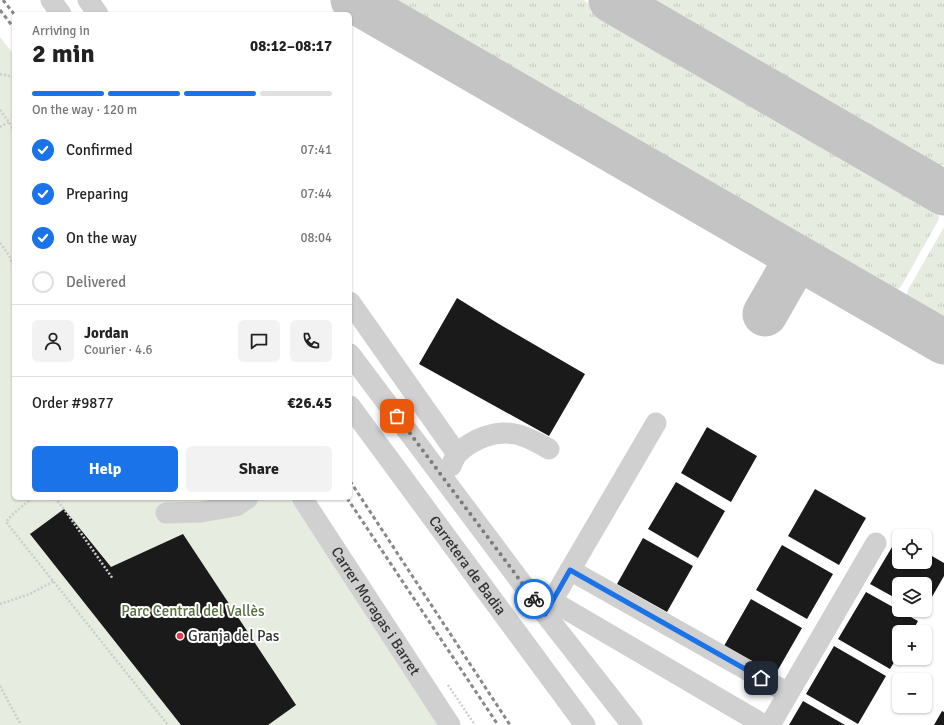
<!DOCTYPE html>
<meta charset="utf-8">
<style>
:root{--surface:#fff;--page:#f2f2f2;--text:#222;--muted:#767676;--line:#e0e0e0;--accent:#1a73e8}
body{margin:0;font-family:Signika,sans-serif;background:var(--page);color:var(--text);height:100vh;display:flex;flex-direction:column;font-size:15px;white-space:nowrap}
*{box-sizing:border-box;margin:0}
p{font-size:13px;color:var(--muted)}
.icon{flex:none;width:22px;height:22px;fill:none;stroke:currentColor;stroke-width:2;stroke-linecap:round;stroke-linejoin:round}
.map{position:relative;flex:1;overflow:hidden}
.details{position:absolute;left:12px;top:12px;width:340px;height:488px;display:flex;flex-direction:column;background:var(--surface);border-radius:6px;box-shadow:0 1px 3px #0004}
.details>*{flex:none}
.fabs{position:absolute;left:892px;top:529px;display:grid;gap:8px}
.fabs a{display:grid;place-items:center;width:40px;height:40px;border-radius:6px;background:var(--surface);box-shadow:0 1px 3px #0004;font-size:20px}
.pin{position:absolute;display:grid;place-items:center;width:34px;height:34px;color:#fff;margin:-17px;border-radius:8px;box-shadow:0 2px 6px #0006}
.courier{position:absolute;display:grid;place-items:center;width:40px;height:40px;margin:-20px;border:3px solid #1a73e8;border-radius:50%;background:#fff;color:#222;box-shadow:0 1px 5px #0007}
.head em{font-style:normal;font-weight:700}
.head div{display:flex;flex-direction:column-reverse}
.head{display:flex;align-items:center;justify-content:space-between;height:68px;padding:0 20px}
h1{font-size:26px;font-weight:700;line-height:30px}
.bar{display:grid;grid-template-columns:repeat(4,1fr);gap:6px 4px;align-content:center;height:48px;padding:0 20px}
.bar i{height:5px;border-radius:3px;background:var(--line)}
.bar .active{background:var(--accent)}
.bar p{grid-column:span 4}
.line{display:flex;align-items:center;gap:10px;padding:0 20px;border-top:1px solid var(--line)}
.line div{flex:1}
.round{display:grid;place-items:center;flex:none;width:42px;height:42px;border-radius:6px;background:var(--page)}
ol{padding:0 20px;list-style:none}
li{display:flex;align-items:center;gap:12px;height:44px}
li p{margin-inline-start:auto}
li .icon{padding:4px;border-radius:50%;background:var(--accent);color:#fff;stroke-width:4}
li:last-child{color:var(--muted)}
li i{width:22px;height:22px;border:2px solid var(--line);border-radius:50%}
.cta{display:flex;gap:8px;margin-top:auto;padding:8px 20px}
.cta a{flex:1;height:46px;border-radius:6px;background:var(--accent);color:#fff;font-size:16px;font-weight:700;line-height:46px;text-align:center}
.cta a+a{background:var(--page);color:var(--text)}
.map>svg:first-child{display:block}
</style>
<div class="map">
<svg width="944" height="725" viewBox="0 0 944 725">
<defs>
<pattern id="grass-tufts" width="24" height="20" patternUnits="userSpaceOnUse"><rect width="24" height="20" fill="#e6ecdf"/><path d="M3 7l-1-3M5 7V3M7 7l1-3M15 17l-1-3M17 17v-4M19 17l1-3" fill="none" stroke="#c6cbc0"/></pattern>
</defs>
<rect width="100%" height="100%" fill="#fff"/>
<path fill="url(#grass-tufts)" d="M 380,0 L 583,0 L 932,203 C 936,208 939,212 939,219 L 902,285 L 896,292 L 893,293 L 881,290 Z
M 638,0 L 944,0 L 944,165 C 930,167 912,156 899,152 Z
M 944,227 L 944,326 C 931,319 903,308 908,290 Z"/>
<path fill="#e6ecdf" d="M 0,37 L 14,55 L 14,498 L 289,498 L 441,725 L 0,725 Z"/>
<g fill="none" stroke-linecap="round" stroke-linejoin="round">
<path stroke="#c4c4c4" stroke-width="45" d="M 353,0 L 944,342
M 611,0 L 944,193
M 765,314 L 797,258"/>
</g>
<path fill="#1a1a1a" d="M 457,298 L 499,324 L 585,374 L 549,436 L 419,364 Z
M 707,427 L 757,456 L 731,502 L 681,473 Z
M 676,482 L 725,511 L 698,558 L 648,529 Z
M 815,489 L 866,518 L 839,565 L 788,536 Z
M 64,509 L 111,567 L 183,534 L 296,705 L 268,725 L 181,725 L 30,534 Z
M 898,537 L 899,537 L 899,562 L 925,562 L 925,552 L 944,563 L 944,576 L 925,609 L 925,584 L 899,584 L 899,600 L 870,584 Z
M 643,538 L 693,566 L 667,612 L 617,584 Z
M 782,545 L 833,574 L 807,619 L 756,590 Z
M 866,592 L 918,621 L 912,632 L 899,632 L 899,654 L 890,669 L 838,639 Z
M 751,599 L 802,628 L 775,675 L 724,646 Z
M 834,646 L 886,676 L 858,724 L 806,694 Z
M 803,701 L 845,725 L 789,725 Z
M 942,711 L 944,712 L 944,725 L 934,725 Z"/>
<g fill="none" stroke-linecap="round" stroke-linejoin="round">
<path stroke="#cdcdcd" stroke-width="2.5" stroke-dasharray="2 2" stroke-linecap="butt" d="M 0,74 L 14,77
M 0,110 L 9,122 L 14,132
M 0,127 L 9,122
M 0,243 L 9,255 L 14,267
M 32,498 L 12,515 L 6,522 L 168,725
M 55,498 L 64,509 L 113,579
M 0,604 L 30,594 L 54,581
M 448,685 L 475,725
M 0,686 L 21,725"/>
<g stroke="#d0d0d0" stroke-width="21">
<path d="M 51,0 L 61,14"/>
<path d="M 88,0 L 98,14"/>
<path d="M 350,302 L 457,454"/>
<path d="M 350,354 L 545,614 L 632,725"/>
<path id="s1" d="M 350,406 L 585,725"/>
<path d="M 451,466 C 453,462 455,456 458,453 C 473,439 495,430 515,434 C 527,436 538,443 549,449"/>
<path id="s2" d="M 302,498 L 450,725"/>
<path d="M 166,513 L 201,512 L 236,506 L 248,498"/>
<path d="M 570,570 L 788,693"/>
<path d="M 552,601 L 764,725"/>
<path d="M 545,613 L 656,423"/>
<path d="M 770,725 L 876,543"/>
</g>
<path stroke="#888" stroke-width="3" stroke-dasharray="4 3" stroke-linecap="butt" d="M 3,0 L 14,14
M 0,10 L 14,28
M 350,481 L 510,725
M 347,498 L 498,725"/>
</g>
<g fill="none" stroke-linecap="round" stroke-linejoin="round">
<path stroke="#7a7a7a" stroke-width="4" stroke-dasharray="0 7.2" d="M 397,416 L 534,599"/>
<path stroke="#1a73e8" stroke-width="5" d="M 534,599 L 545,614 L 570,570 L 761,678"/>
</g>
<circle fill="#e63946" stroke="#fff" stroke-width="1.5" cx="180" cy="636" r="4"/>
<g text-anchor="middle" stroke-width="4" stroke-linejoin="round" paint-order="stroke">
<g font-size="15" fill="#333" stroke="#fff">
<text dy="5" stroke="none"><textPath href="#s1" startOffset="198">Carretera de Badia</textPath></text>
<text dy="5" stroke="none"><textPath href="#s2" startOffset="135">Carrer Moragas i Barret</textPath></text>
</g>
<g font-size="15" fill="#56703f" stroke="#fff">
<text x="193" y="616">Parc Central del Vallès</text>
</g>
<g font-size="15" fill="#333" stroke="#fff" text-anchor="start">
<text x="188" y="641">Granja del Pas</text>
</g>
</g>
</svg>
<div class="fabs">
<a><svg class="icon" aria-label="locate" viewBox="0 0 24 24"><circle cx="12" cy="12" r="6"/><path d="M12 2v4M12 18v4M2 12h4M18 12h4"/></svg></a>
<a><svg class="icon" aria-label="layers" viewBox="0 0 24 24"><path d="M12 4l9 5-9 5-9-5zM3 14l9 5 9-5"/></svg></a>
<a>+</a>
<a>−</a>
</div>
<div class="pin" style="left:397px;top:416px;background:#ea580c"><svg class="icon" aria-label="bag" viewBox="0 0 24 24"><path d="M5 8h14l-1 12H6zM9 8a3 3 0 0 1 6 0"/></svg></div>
<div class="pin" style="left:761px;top:678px;background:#1f2937"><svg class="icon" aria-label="home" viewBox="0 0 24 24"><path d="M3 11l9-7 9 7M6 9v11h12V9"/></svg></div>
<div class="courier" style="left:534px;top:599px"><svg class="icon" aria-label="bike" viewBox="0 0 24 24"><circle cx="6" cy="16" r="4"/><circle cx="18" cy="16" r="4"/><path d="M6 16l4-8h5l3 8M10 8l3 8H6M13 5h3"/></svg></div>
<section class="details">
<div class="head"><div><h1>2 min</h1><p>Arriving in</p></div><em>08:12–08:17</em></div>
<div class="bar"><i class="active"></i><i class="active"></i><i class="active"></i><i></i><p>On the way · 120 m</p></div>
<ol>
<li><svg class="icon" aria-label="check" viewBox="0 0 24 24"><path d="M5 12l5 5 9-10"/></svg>Confirmed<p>07:41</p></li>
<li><svg class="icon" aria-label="check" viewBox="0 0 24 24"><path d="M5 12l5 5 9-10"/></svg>Preparing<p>07:44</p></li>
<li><svg class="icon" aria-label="check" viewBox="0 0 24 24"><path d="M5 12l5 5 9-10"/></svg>On the way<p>08:04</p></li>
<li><i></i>Delivered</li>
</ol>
<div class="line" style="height:72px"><a class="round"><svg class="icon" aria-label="person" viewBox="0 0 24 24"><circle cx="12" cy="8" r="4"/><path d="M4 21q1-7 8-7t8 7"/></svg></a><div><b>Jordan</b><p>Courier · 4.6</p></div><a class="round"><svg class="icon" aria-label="chat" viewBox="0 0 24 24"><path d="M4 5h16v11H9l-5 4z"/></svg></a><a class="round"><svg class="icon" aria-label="phone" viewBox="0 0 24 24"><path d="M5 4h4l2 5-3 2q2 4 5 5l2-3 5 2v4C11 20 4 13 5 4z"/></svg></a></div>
<div class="line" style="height:52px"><div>Order #9877</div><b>€26.45</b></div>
<div class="cta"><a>Help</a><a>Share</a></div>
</section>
</div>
